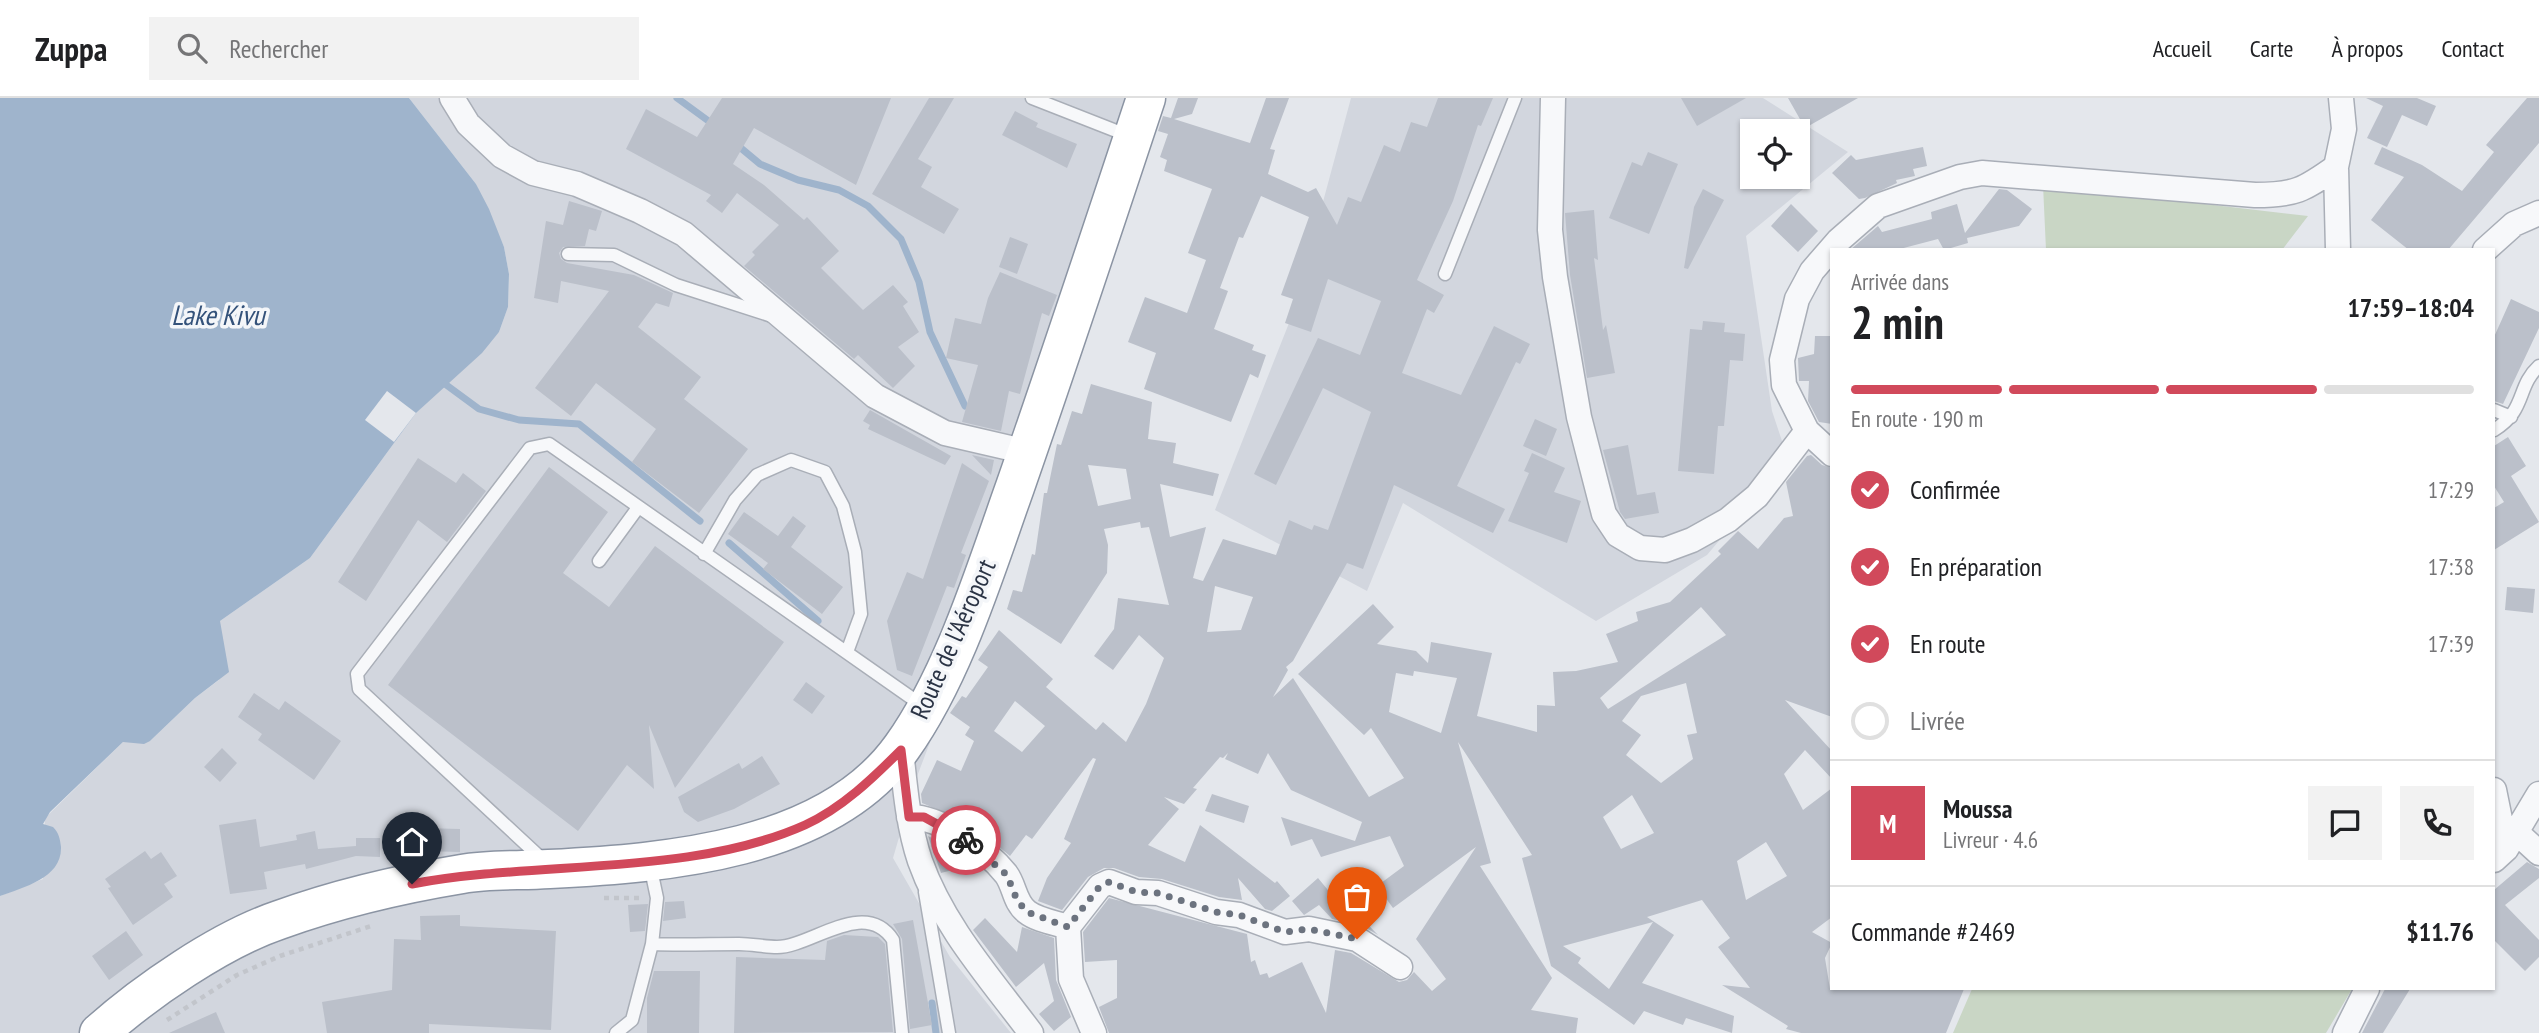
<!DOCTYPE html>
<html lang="fr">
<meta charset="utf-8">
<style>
:root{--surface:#fff;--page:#f2f2f2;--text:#202124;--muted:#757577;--line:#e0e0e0;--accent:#d1495b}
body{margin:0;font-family:"PT Sans Narrow",sans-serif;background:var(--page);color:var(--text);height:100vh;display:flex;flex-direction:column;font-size:26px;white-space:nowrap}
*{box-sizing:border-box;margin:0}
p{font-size:23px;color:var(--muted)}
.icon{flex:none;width:38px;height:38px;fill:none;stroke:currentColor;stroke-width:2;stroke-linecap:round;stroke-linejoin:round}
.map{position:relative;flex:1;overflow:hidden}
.drawer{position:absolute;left:1830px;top:150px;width:665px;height:742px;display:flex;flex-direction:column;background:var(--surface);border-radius:0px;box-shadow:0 2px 5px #0004}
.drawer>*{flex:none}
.controls{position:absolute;left:1740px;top:21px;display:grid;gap:14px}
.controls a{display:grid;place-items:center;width:70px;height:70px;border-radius:0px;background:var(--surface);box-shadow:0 2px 5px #0004;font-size:35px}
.pin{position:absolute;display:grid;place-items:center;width:60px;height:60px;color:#fff;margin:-72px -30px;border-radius:50% 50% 50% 0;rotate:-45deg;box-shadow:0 0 7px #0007}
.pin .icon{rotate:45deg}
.courier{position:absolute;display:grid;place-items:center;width:70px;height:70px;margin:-35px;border:5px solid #d1495b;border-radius:50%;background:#fff;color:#222;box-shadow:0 2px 9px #0007}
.head em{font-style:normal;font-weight:600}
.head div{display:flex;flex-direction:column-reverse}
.head{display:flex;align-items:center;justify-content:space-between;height:119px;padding:0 21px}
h1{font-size:46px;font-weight:600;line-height:52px}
.bar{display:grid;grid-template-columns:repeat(4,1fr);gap:10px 7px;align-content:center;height:84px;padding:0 21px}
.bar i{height:9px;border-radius:5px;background:var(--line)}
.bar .selected{background:var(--accent)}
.bar p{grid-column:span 4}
.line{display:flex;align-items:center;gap:18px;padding:0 21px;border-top:2px solid var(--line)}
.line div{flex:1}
.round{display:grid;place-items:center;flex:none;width:74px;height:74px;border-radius:0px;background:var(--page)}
ol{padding:0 21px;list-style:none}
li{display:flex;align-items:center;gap:21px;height:77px}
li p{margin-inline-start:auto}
li .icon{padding:7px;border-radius:50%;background:var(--accent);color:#fff;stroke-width:4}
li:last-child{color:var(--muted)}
li i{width:38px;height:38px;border:4px solid var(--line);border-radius:50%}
header{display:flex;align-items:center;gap:42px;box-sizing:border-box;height:98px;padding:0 35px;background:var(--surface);border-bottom:2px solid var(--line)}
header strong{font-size:33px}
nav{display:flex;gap:38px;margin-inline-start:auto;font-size:24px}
.search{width:490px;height:63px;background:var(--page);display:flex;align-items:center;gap:18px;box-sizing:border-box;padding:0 24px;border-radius:0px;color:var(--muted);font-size:26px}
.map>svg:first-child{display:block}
</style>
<header>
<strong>Zuppa</strong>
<div class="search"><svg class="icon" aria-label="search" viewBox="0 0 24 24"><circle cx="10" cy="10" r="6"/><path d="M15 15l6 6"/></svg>Rechercher</div>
<nav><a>Accueil</a><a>Carte</a><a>À propos</a><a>Contact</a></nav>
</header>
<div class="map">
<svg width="2539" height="935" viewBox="0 0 2539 935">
<rect width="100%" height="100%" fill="#e4e7ec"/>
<path fill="#d2d6de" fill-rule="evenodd" d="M 409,0 L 1161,0 L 1071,275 L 916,681 L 893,760 L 950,859 L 1011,935 L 0,935 L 0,798 L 43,781 L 45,720 L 123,644 L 150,643 L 195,600 L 219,582 L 220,523 L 310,460 L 416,315 L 499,234 L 508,209 L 509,176 L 504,149 L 476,86 Z
M 1351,0 L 1763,0 L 1848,54 L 1746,138 L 1772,313 L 1788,361 L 1707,457 L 1596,523 L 1403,405 L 1367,493 L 1215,412 L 1293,215 ZM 1752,33 L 1797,33 L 1797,79 L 1752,79 Z"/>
<path fill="#c9d6c5" d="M 2043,87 L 2308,118 L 2282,152 L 2046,152 Z
M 1972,891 L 2352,891 L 2326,935 L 1953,935 Z"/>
<path fill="#9fb4cc" d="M 0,0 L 409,0 L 476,86 L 489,111 L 504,149 L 509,176 L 508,209 L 499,234 L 482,255 L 416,315 L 310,460 L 220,523 L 229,574 L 195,600 L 150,643 L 144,646 L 123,644 L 50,714 L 43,726 L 53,729 C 59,735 60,741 61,749 C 62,780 24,789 0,798 Z"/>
<path fill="#e4e7ec" d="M 387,293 L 416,315 L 394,344 L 365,322 Z"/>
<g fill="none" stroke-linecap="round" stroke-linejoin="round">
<path stroke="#9fb4cc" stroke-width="7" d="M 677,0 L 714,27
M 736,46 L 760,66 L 798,82 L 839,92 L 868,108 L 901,141 L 919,184 L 930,234 L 965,308
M 445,286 L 479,311 L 519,322 L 579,326 L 700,423
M 729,445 L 818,523
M 932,905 L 936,935"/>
</g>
<path fill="#bbc0ca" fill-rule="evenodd" d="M 722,0 L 891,0 L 856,87 L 754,30 L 733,66 L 764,87 L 804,122 L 807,119 L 839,153 L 821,170 L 863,212 L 893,187 L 908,204 L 903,208 L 919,234 L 898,249 L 915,268 L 893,290 L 858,257 L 854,261 L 744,168 L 755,157 L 752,154 L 779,127 L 737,95 L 722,115 L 706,103 L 711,97 L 626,51 L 646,11 L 697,39 Z
M 929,0 L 954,0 L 918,61 L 932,69 L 921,89 L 959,111 L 944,136 L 872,96 Z
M 1178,0 L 1198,0 L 1192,16 L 1174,21 L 1250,45 L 1266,0 L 1289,0 L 1270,51 L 1275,52 L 1268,76 L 1308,94 L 1316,90 L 1337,127 L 1348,99 L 1361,104 L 1384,47 L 1400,54 L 1411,24 L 1427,29 L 1438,0 L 1493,0 L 1481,28 L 1478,27 L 1453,103 L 1417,182 L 1444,197 L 1434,215 L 1427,211 L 1402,275 L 1461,297 L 1494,228 L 1530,246 L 1520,266 L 1516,264 L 1457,388 L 1505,411 L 1493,435 L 1394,387 L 1363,471 L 1347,465 L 1293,563 L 1286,569 L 1288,572 L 1273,599 L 1293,580 L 1369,699 L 1404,680 L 1371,630 L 1364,637 L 1298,576 L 1373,506 L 1394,529 L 1377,546 L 1416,553 L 1428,565 L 1431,544 L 1492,555 L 1477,618 L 1537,634 L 1537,607 L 1555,608 L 1553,574 L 1576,573 L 1618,564 L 1606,536 L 1638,523 L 1636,514 L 1670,504 L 1721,456 L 1718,453 L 1738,433 L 1758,451 L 1784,420 L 1793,418 L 1786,384 L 1807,358 L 1811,357 L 1822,367 L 1832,370 L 1832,619 L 1785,602 L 1832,653 L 1832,681 L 1805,652 L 1784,676 L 1803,712 L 1832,690 L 1832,819 L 1812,834 L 1832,845 L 1825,860 L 1830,891 L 1964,891 L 1946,935 L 1801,935 L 1786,931 L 1788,928 L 1722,887 L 1750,890 L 1718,849 L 1730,840 L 1702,802 L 1647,819 L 1674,837 L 1642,885 L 1734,918 L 1732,935 L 1686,920 L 1683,927 L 1644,913 L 1634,927 L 1551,868 L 1522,760 L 1532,757 L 1458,644 L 1491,765 L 1480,768 L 1552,880 L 1531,912 L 1578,920 L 1576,935 L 1109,935 L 1099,909 L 1117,900 L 1117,862 L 1085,864 L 1083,834 L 1109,800 L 1247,836 L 1251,864 L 1255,862 L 1260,877 L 1267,875 L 1269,880 L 1302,864 L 1326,915 L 1335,852 L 1351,855 L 1399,884 L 1407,882 L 1414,874 L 1432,893 L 1446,881 L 1416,841 L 1476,749 L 1393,810 L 1377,788 L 1404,768 L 1390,738 L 1321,759 L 1312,741 L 1291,748 L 1281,719 L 1355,743 L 1362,724 L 1291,692 L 1268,655 L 1258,676 L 1225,661 L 1228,655 L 1223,660 L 1220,659 L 1193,690 L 1197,691 L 1184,706 L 1164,699 L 1179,711 L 1148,747 L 1185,764 L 1200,727 L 1275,785 L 1277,783 L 1290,798 L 1272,813 L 1265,811 L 1238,780 L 1242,802 L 1219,799 L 1162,781 L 1139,779 L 1114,770 L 1104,770 L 1088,779 L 1062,812 L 1038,803 L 1047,780 L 1071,745 L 1064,741 L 1096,661 L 1093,660 L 1032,741 L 1026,737 L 1010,758 L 970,725 L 922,705 L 921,696 L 937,662 L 961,673 L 974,643 L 965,637 L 970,629 L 950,615 L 962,598 L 966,600 L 988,569 L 978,562 L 999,532 L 1053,581 L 1046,589 L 1096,632 L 1103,624 L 1126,644 L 1146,606 L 1164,560 L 1139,537 L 1113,572 L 1094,558 L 1114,531 L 1118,500 L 1169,507 L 1149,429 L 1141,430 L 1140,424 L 1104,431 L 1108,447 L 1107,475 L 1061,546 L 1007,511 L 1013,492 L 1022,494 L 1032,456 L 1035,457 L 1044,395 L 1047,395 L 1057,346 L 1061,347 L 1072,313 L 1082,316 L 1091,286 L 1152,304 L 1148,341 L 1176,345 L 1173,365 L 1219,376 L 1213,398 L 1160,386 L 1170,439 L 1206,429 L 1193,480 L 1203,483 L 1223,441 L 1276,457 L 1289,422 L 1312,432 L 1314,427 L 1328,432 L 1371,314 L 1323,290 L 1276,387 L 1254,376 L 1318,240 L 1360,257 L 1381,203 L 1328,181 L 1311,234 L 1285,225 L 1293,201 L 1281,197 L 1309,119 L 1261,98 L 1243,140 L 1239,139 L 1220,190 L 1228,193 L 1214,231 L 1254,247 L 1252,252 L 1266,257 L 1258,280 L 1250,276 L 1231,324 L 1144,291 L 1156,255 L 1128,244 L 1145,199 L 1187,215 L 1206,162 L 1188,155 L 1212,91 L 1164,73 L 1167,62 L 1160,59 L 1168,36 L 1158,33 L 1163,18 L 1171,20 ZM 1088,367 L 1126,371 L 1131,401 L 1098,408 ZM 1215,488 L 1253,499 L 1241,532 L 1207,534 ZM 1701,509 L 1726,537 L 1608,611 L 1600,600 ZM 1414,573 L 1457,580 L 1441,635 L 1389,614 L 1396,575 L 1413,578 ZM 1686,585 L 1697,635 L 1687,637 L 1693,661 L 1661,685 L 1626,657 L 1641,637 L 1622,623 L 1641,598 ZM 1015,603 L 1045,628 L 1022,654 L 994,633 ZM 1632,697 L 1654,735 L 1621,751 L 1603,719 ZM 1766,744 L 1787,778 L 1746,802 L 1737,763 ZM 1653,824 L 1609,891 L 1578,865 L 1581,860 L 1563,848 Z
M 1681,0 L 1746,0 L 1697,28 Z
M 1788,0 L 1858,0 L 1805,30 Z
M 2366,0 L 2417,0 L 2436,8 L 2427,28 L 2402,17 L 2387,49 L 2367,40 L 2383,8 Z
M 2527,0 L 2539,0 L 2539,45 L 2448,152 L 2409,152 L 2371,122 L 2404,79 L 2374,66 L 2382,49 L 2422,67 L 2462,93 L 2494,54 L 2486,47 Z
M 1015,13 L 1038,25 L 1036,29 L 1077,46 L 1067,70 L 1002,37 Z
M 1923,49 L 1927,68 L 1913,71 L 1915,78 L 1896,82 L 1897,85 L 1865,100 L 1859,101 L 1832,75 L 1851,57 L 1856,62 Z
M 1648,54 L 1678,66 L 1649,136 L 1609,120 L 1632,64 L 1642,68 Z
M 1703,91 L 1724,102 L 1688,171 L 1684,170 L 1694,109 Z
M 1999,91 L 2007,92 L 2032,111 L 2019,128 L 1967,140 L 1968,145 L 1944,152 L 1938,141 L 1896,152 L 1850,152 L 1878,128 L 1882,134 L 1932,121 L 1931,114 L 1957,106 L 1965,135 Z
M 569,103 L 602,113 L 596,133 L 589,131 L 585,148 L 563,149 L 559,155 L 561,161 L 567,165 L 634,177 L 673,195 L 669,209 L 656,205 L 638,229 L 701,279 L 684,301 L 748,351 L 699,415 L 632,364 L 656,331 L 596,285 L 571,318 L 535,290 L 609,193 L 561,183 L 558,205 L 534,200 L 546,123 L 563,127 Z
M 1791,106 L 1818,133 L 1798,154 L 1771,128 Z
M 1594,112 L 1598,162 L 1594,160 L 1603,232 L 1606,227 L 1615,275 L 1587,280 L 1570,177 L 1565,115 Z
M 1010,139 L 1028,146 L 1017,176 L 999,169 Z
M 1000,174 L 1057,197 L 1049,218 L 1042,215 L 1020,296 L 1009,293 L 1001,333 L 962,324 L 978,267 L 946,260 L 955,220 L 981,226 L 988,200 Z
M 2511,201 L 2539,214 L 2539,230 L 2503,306 L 2494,303 L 2494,239 Z
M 1703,223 L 1725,225 L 1724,234 L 1745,236 L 1743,263 L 1730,262 L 1724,328 L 1718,328 L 1714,376 L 1678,373 L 1690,231 L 1702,232 Z
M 1815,238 L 1832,238 L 1832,326 L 1819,324 L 1808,303 L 1809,283 L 1799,283 L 1798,260 L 1814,256 Z
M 870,312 L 951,358 L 945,367 L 868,331 L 870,327 L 863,323 Z
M 1535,321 L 1557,331 L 1546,358 L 1523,348 Z
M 2508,339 L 2526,368 L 2511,378 L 2539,424 L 2494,452 L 2494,410 L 2504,404 L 2494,388 L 2494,348 Z
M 1628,347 L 1637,397 L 1655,394 L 1659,415 L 1625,421 L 1620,414 L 1603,352 Z
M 1532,355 L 1565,370 L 1554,394 L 1581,403 L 1567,445 L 1508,423 L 1529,375 L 1524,373 Z
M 972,357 L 994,362 L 991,377 Z
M 418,360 L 456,385 L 463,375 L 486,393 L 447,444 L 418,422 L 366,503 L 338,484 Z
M 962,365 L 989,383 L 961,455 L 966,457 L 954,490 L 947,488 L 912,578 L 897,572 L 887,523 L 907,474 L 923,481 Z
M 549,369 L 608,414 L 563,475 L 609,509 L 655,448 L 784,544 L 675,690 L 649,627 L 654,691 L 627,667 L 578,733 L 388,587 Z
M 744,414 L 778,438 L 793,418 L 806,428 L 791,449 L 843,489 L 822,516 L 763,471 L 768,465 L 728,436 Z
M 2507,489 L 2535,491 L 2533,515 L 2505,512 Z
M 806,584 L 825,598 L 812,616 L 793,602 Z
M 254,595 L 279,612 L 285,603 L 341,643 L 314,682 L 258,642 L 262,636 L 238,619 Z
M 222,650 L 237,665 L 220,684 L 204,669 Z
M 762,658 L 780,686 L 734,711 L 698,724 L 684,714 L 678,699 L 739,665 L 742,671 Z
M 1212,696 L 1249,708 L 1244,725 L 1205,713 Z
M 256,721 L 260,749 L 297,742 L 296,737 L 315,733 L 318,751 L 356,748 L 356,740 L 380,740 L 380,759 L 356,758 L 306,771 L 305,766 L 264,774 L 267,791 L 230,796 L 219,727 Z
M 386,729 L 460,731 L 460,754 L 386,752 Z
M 928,738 L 954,751 L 975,766 L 941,775 Z
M 145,753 L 151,761 L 161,754 L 177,778 L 164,786 L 173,799 L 133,827 L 108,790 L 111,789 L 105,781 Z
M 2527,764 L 2539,771 L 2539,780 L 2505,807 L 2539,842 L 2539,859 L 2525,873 L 2494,842 L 2494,792 Z
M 1318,780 L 1346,814 L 1351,809 L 1378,837 L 1361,827 L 1332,821 L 1319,807 L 1304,817 L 1292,803 Z
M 684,803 L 686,820 L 663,823 L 665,804 Z
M 648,806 L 645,833 L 630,834 L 628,807 Z
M 460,817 L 460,828 L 556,833 L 551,932 L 429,926 L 429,935 L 327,935 L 322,904 L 392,892 L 394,841 L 421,842 L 420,818 Z
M 985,820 L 1017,854 L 1022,829 L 1054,840 L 1056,882 L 1071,919 L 1054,933 L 1039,916 L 1054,903 L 1044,865 L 1016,889 L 973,832 Z
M 913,822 L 932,927 L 910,931 L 902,841 L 893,826 Z
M 126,833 L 143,857 L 109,882 L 92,858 Z
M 844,837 L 878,839 L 885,846 L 893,934 L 734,935 L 736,859 L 825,862 L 827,843 Z
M 654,873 L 700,873 L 699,935 L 647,935 L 647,900 Z
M 2385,891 L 2410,891 L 2383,935 L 2362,935 Z
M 216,914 L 225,935 L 169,935 Z"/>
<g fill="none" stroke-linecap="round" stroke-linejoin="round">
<g stroke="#a9aeb7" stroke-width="15">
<path id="service" d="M 1032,0 L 1129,38
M 568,156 L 614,157 L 676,187 L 772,218
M 1445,176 L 1515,0
M 2494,312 L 2511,319
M 2494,332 C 2527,312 2516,289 2539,268
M 704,456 L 735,402 L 757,377 L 791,362 L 825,374 L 843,408 L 855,454 L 861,516 L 847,554
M 599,463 L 637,411
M 543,762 L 359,591 L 357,576 L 530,350 L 549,346 L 923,608
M 925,794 L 949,935
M 652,846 C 681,847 710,846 739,846 C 752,846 765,849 777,849 C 811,849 865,799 893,842 L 902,935
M 616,935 L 632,922 L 652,846 L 657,800 L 650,767"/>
</g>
<g stroke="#a9aeb7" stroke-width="27">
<path id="minor" d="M 452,0 L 468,26 L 502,58 L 533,75 L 577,86 L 640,113 L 684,136 L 875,298 L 945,335 L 1027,354
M 1553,0 L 1550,132 L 1555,179 L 1579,319 L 1604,416 L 1618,437 L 1640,450 L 1665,452 L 1692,442 L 1728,422 L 1757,398 L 1807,333
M 2336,69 L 2338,152
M 2485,152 L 2514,126 L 2539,115
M 1832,356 L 1807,333 L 1784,287 L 1782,262 L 1797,201 L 1812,173 L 1838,143 L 1878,108 L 1960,79 L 1982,75 L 2255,97 C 2295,97 2304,92 2336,69 L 2344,31 L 2341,0
M 901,652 C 905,689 908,727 920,763 C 943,828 990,880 1031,935
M 2494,692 L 2506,751
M 909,719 C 940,718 987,752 1006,776 C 1015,788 1014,804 1027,814 C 1037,822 1056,825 1068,829
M 2515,733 L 2539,755
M 2494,762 L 2506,751 L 2539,696
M 1094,935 L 1071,881 L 1068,829 L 1100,788 L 1109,784 L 1136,794 L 1158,795 L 1216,814 L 1239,817 L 1285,834 L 1309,831 L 1357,841 L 1400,869
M 2345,935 L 2367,891"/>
</g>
<g stroke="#8b94a3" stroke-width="41">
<path id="trunk" d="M 99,935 C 145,894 220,842 279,822 C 337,801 401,786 462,776 C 490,771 520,773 549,771 C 666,765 828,753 902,649 C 954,576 985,473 1015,389 C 1060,260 1103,130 1146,0"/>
</g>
<path stroke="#c2c5cb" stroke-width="4.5" stroke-dasharray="5 5" stroke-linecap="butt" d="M 604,800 L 640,800
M 167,922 L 237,877 L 280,858 L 374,827"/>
<use href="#service" stroke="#f7f8fa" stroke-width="12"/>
<use href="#minor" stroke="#f7f8fa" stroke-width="24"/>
<use href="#trunk" stroke="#fff" stroke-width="38"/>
</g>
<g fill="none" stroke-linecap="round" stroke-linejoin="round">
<path stroke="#6c737f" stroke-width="7" stroke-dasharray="0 12.6" d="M 966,742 L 1007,777 L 1017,802 L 1027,814 L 1068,829 L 1100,788 L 1109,784 L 1136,794 L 1158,795 L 1216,814 L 1239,817 L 1285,834 L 1309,831 L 1357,841"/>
<path stroke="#d1495b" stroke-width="9" d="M 412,786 C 537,762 689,779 805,727 C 842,710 873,680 901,652 L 909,719 L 924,719 L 966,742"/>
</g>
<g text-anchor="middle" stroke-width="7" stroke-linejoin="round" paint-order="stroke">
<g font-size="26" fill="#2b3445" stroke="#f4f6f9">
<text transform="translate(953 541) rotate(-66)" y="9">Route de l'Aéroport</text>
</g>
<g font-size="28" font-style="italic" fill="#34527a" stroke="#f4f6f9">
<text x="218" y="227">Lake Kivu</text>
</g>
</g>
</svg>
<div class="controls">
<a><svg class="icon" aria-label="locate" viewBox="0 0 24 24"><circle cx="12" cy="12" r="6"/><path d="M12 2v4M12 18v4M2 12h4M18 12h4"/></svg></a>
</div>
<div class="pin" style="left:1357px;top:841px;background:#ea580c"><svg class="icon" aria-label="bag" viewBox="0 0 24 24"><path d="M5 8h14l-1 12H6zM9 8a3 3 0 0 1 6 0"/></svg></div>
<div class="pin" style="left:412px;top:786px;background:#1f2937"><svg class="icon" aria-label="home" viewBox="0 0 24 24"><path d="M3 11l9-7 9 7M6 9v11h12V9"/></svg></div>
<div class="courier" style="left:966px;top:742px"><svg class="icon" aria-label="bike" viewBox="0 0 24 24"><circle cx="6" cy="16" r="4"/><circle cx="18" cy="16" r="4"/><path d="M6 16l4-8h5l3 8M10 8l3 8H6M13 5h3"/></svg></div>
<section class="drawer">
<div class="head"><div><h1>2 min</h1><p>Arrivée dans</p></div><em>17:59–18:04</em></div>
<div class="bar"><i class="selected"></i><i class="selected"></i><i class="selected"></i><i></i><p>En route · 190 m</p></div>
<ol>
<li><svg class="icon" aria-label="check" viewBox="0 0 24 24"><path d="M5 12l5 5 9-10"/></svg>Confirmée<p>17:29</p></li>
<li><svg class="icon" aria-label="check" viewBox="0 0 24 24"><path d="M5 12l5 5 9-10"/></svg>En préparation<p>17:38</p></li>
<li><svg class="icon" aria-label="check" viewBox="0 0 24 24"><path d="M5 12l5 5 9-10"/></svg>En route<p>17:39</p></li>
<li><i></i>Livrée</li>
</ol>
<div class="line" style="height:126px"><b class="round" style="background:var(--accent);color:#fff">M</b><div><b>Moussa</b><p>Livreur · 4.6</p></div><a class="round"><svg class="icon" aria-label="chat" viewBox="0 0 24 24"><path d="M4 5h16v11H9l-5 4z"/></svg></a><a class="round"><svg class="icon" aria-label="phone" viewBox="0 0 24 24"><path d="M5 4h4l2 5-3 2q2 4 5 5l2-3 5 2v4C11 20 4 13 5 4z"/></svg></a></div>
<div class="line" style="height:91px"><div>Commande #2469</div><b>$11.76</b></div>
</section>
</div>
